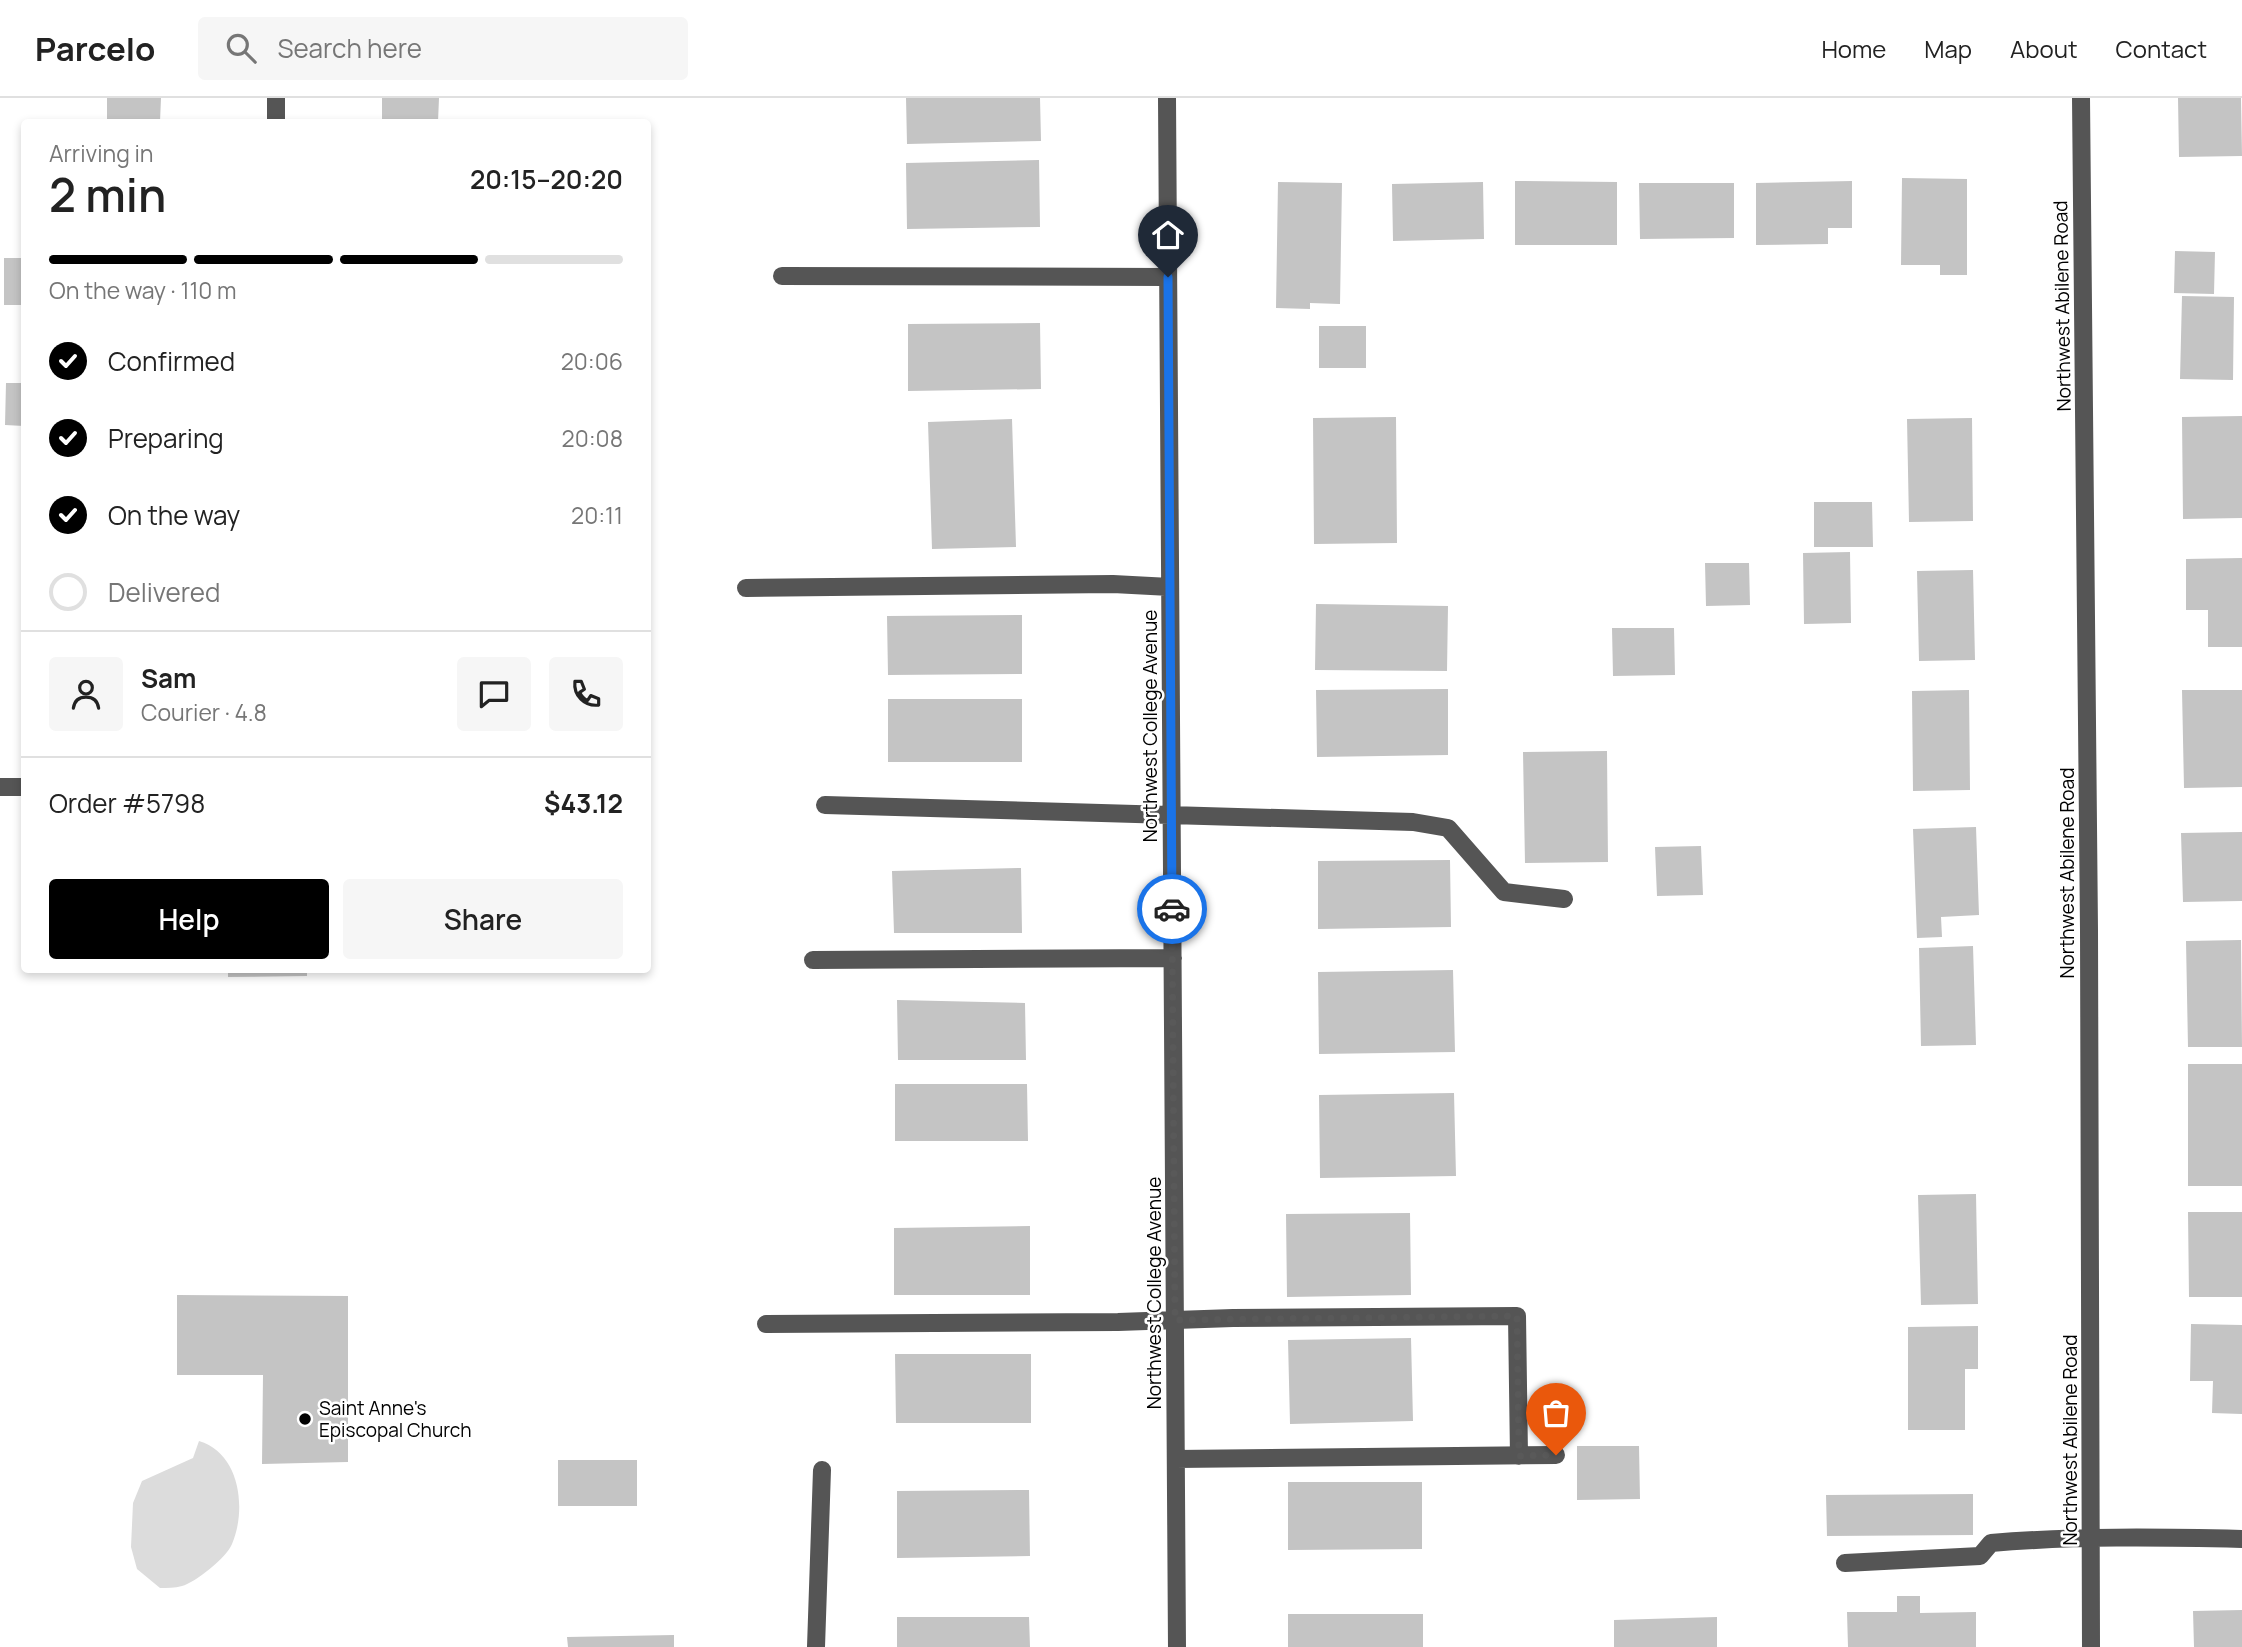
<!DOCTYPE html>
<meta charset="utf-8">
<style>
:root{--surface:#fff;--page:#f6f6f6;--text:#222;--muted:#767676;--line:#e0e0e0;--accent:#000}
body{margin:0;font-family:Manrope,sans-serif;background:var(--page);color:var(--text);height:100vh;display:flex;flex-direction:column;font-size:26px;white-space:nowrap}
*{box-sizing:border-box;margin:0}
p{font-size:23px;color:var(--muted)}
.icon{flex:none;width:38px;height:38px;fill:none;stroke:currentColor;stroke-width:2;stroke-linecap:round;stroke-linejoin:round}
.map{position:relative;flex:1;overflow:hidden}
.details{position:absolute;left:21px;top:21px;width:630px;height:854px;display:flex;flex-direction:column;background:var(--surface);border-radius:7px;box-shadow:0 4px 10px #0003}
.details>*{flex:none}
.pin{position:absolute;display:grid;place-items:center;width:60px;height:60px;color:#fff;margin:-72px -30px;border-radius:50% 50% 50% 0;rotate:-45deg;box-shadow:0 0 7px #0007}
.pin .icon{rotate:45deg}
.courier{position:absolute;display:grid;place-items:center;width:70px;height:70px;margin:-35px;border:5px solid #1a73e8;border-radius:50%;background:#fff;color:#222;box-shadow:0 2px 9px #0007}
.headline em{font-style:normal;font-weight:600}
.headline div{display:flex;flex-direction:column-reverse}
.headline{display:flex;align-items:center;justify-content:space-between;height:119px;padding:0 28px}
h1{font-size:46px;font-weight:600;line-height:52px}
.bar{display:grid;grid-template-columns:repeat(4,1fr);gap:10px 7px;align-content:center;height:84px;padding:0 28px}
.bar i{height:9px;border-radius:5px;background:var(--line)}
.bar .on{background:var(--accent)}
.bar p{grid-column:span 4}
.line{display:flex;align-items:center;gap:18px;padding:0 28px;border-top:2px solid var(--line)}
.line div{flex:1}
.round{display:grid;place-items:center;flex:none;width:74px;height:74px;border-radius:7px;background:var(--page)}
ol{padding:0 28px;list-style:none}
li{display:flex;align-items:center;gap:21px;height:77px}
li p{margin-inline-start:auto}
li .icon{padding:7px;border-radius:50%;background:var(--accent);color:#fff;stroke-width:4}
li:last-child{color:var(--muted)}
li i{width:38px;height:38px;border:4px solid var(--line);border-radius:50%}
.action{display:flex;gap:14px;margin-top:auto;padding:14px 28px}
.action a{flex:1;height:80px;border-radius:7px;background:var(--accent);color:#fff;font-size:28px;font-weight:600;line-height:80px;text-align:center}
.action a+a{background:var(--page);color:var(--text)}
header{display:flex;align-items:center;gap:42px;box-sizing:border-box;height:98px;padding:0 35px;background:var(--surface);border-bottom:2px solid var(--line)}
header strong{font-size:33px}
nav{display:flex;gap:38px;margin-inline-start:auto;font-size:24px}
.search{width:490px;height:63px;background:var(--page);display:flex;align-items:center;gap:18px;box-sizing:border-box;padding:0 24px;border-radius:7px;color:var(--muted);font-size:26px}
.map>svg:first-child{display:block}
</style>
<header>
<strong>Parcelo</strong>
<div class="search"><svg class="icon" aria-label="search" viewBox="0 0 24 24"><circle cx="10" cy="10" r="6"/><path d="M15 15l6 6"/></svg>Search here</div>
<nav><a>Home</a><a>Map</a><a>About</a><a>Contact</a></nav>
</header>
<div class="map">
<svg width="2242" height="1549" viewBox="0 0 2242 1549">
<rect width="100%" height="100%" fill="#fff"/>
<path fill="#dcdcdc" d="M 199,1343 C 240,1355 247,1411 232,1446 C 227,1459 195,1485 182,1488 C 175,1490 167,1490 160,1490 L 137,1471 L 131,1449 L 133,1405 L 142,1383 L 193,1360 Z"/>
<path fill="#c4c4c4" d="M 107,0 L 161,0 L 160,24 L 107,24 Z
M 382,0 L 439,0 L 438,24 L 382,24 Z
M 906,0 L 1040,0 L 1041,43 L 907,46 Z
M 2178,0 L 2241,0 L 2242,58 L 2179,59 Z
M 1039,62 L 1040,129 L 907,131 L 906,65 Z
M 1902,80 L 1967,81 L 1967,177 L 1940,177 L 1940,167 L 1901,167 Z
M 1515,83 L 1617,84 L 1617,147 L 1515,147 Z
M 1852,83 L 1852,130 L 1828,130 L 1828,146 L 1756,147 L 1756,85 Z
M 1278,84 L 1342,85 L 1340,206 L 1310,205 L 1310,211 L 1276,210 Z
M 1483,84 L 1484,141 L 1393,143 L 1392,86 Z
M 1639,85 L 1734,85 L 1734,140 L 1640,141 Z
M 2175,153 L 2215,154 L 2214,196 L 2174,195 Z
M 4,160 L 24,160 L 24,207 L 4,207 Z
M 2182,198 L 2234,199 L 2233,282 L 2180,281 Z
M 1040,225 L 1041,291 L 908,293 L 908,226 Z
M 1319,228 L 1366,228 L 1366,270 L 1319,270 Z
M 6,285 L 24,285 L 24,328 L 5,327 Z
M 2242,318 L 2242,420 L 2183,421 L 2182,319 Z
M 1396,319 L 1397,445 L 1314,446 L 1313,320 Z
M 1972,320 L 1973,423 L 1909,424 L 1907,321 Z
M 1012,321 L 1016,449 L 932,451 L 928,324 Z
M 1814,404 L 1872,404 L 1873,449 L 1814,449 Z
M 1850,454 L 1851,525 L 1804,526 L 1803,455 Z
M 2242,460 L 2242,549 L 2208,549 L 2208,512 L 2186,512 L 2186,461 Z
M 1705,465 L 1749,465 L 1750,507 L 1706,508 Z
M 1973,472 L 1975,562 L 1919,563 L 1917,473 Z
M 1316,506 L 1448,508 L 1447,573 L 1315,572 Z
M 1022,517 L 1022,576 L 888,577 L 887,518 Z
M 1612,530 L 1674,530 L 1675,577 L 1613,578 Z
M 1448,591 L 1448,657 L 1317,659 L 1316,592 Z
M 1969,592 L 1970,692 L 1913,693 L 1912,593 Z
M 2182,592 L 2242,592 L 2242,689 L 2184,690 Z
M 888,601 L 1022,601 L 1022,664 L 888,664 Z
M 1607,653 L 1608,764 L 1525,765 L 1523,654 Z
M 1976,729 L 1979,817 L 1941,819 L 1942,839 L 1917,840 L 1913,731 Z
M 2242,734 L 2242,803 L 2183,804 L 2181,735 Z
M 1701,748 L 1703,797 L 1657,798 L 1655,749 Z
M 1450,762 L 1451,829 L 1318,831 L 1318,763 Z
M 1021,770 L 1022,835 L 894,835 L 892,773 Z
M 2241,842 L 2242,949 L 2188,949 L 2186,843 Z
M 1973,848 L 1976,947 L 1921,948 L 1919,850 Z
M 228,872 L 307,872 L 307,878 L 228,879 Z
M 1453,872 L 1455,954 L 1319,956 L 1318,874 Z
M 897,902 L 1025,905 L 1026,962 L 898,962 Z
M 2188,966 L 2242,966 L 2242,1088 L 2188,1088 Z
M 895,986 L 1027,986 L 1028,1043 L 895,1043 Z
M 1454,995 L 1456,1078 L 1320,1080 L 1319,997 Z
M 1976,1096 L 1978,1206 L 1921,1207 L 1918,1097 Z
M 2188,1114 L 2242,1114 L 2242,1199 L 2189,1199 Z
M 1410,1115 L 1411,1197 L 1287,1199 L 1286,1116 Z
M 1030,1128 L 1030,1197 L 894,1197 L 894,1130 Z
M 177,1197 L 348,1198 L 348,1364 L 262,1366 L 263,1277 L 177,1277 Z
M 2191,1226 L 2242,1227 L 2242,1316 L 2212,1315 L 2213,1283 L 2190,1283 Z
M 1978,1228 L 1978,1271 L 1965,1271 L 1965,1332 L 1908,1332 L 1908,1229 Z
M 1411,1240 L 1413,1323 L 1290,1326 L 1288,1242 Z
M 895,1256 L 1031,1256 L 1031,1325 L 896,1325 Z
M 1577,1348 L 1639,1348 L 1640,1401 L 1577,1402 Z
M 558,1362 L 637,1362 L 637,1408 L 558,1408 Z
M 1288,1384 L 1422,1384 L 1422,1451 L 1288,1452 Z
M 1029,1392 L 1030,1458 L 897,1460 L 897,1393 Z
M 1973,1396 L 1973,1437 L 1827,1438 L 1826,1397 Z
M 1897,1498 L 1920,1498 L 1920,1515 L 1976,1514 L 1976,1549 L 1848,1549 L 1847,1514 L 1897,1514 Z
M 2242,1512 L 2242,1549 L 2194,1549 L 2193,1513 Z
M 1288,1516 L 1423,1516 L 1423,1549 L 1288,1549 Z
M 897,1519 L 1029,1519 L 1030,1549 L 897,1549 Z
M 1717,1519 L 1717,1549 L 1614,1549 L 1614,1522 Z
M 674,1537 L 674,1549 L 568,1549 L 567,1539 Z"/>
<g fill="none" stroke-linecap="round" stroke-linejoin="round">
<path stroke="#555" stroke-width="18" d="M 276,0 L 276,24
M 1167,0 L 1177,1549
M 2081,0 L 2089,832 L 2091,1549
M 782,178 L 1168,179
M 746,490 L 1113,486 L 1170,489
M 0,689 L 24,689
M 825,707 L 1413,724 L 1448,730 L 1504,794 L 1564,801
M 813,862 L 1173,860
M 766,1226 L 1118,1224 L 1233,1220 L 1517,1218 L 1519,1358
M 1176,1361 L 1556,1357
M 1845,1465 L 1980,1458 L 1991,1445 C 2075,1438 2158,1439 2242,1441
M 816,1549 L 822,1372"/>
</g>
<g fill="none" stroke-linecap="round" stroke-linejoin="round">
<path stroke="#595959" stroke-width="7" stroke-dasharray="0 12.6" d="M 1172,811 L 1175,1222 L 1517,1218 L 1519,1358 L 1556,1357"/>
<path stroke="#1a73e8" stroke-width="9" d="M 1168,179 L 1172,811"/>
</g>
<circle fill="#000" stroke="#fff" stroke-width="2.5" cx="305" cy="1321" r="7"/>
<g text-anchor="middle" stroke-width="5" stroke-linejoin="round" paint-order="stroke">
<g font-size="19" fill="#000" stroke="#fff">
<text transform="translate(2062 208) rotate(-91)" y="7">Northwest Abilene Road</text>
<text transform="translate(1150 628) rotate(-90)" y="7">Northwest College Avenue</text>
<text transform="translate(2067 775) rotate(-90)" y="7">Northwest Abilene Road</text>
<text transform="translate(1154 1195) rotate(-90)" y="7">Northwest College Avenue</text>
<text transform="translate(2070 1342) rotate(-90)" y="7">Northwest Abilene Road</text>
</g>
<g font-size="19" fill="#000" stroke="#fff" text-anchor="start">
<text x="319" y="1317">Saint Anne's<tspan x="319" dy="22">Episcopal Church</tspan></text>
</g>
</g>
</svg>
<div class="pin" style="left:1556px;top:1357px;background:#ea580c"><svg class="icon" aria-label="bag" viewBox="0 0 24 24"><path d="M5 8h14l-1 12H6zM9 8a3 3 0 0 1 6 0"/></svg></div>
<div class="pin" style="left:1168px;top:179px;background:#1f2937"><svg class="icon" aria-label="home" viewBox="0 0 24 24"><path d="M3 11l9-7 9 7M6 9v11h12V9"/></svg></div>
<div class="courier" style="left:1172px;top:811px"><svg class="icon" aria-label="car" viewBox="0 0 24 24"><path d="M5 17H2v-5l4-1 3-4h7l3 4 3 1v5h-3M9 17h6M6 11h13"/><circle cx="7" cy="17" r="2"/><circle cx="17" cy="17" r="2"/></svg></div>
<section class="details">
<div class="headline"><div><h1>2 min</h1><p>Arriving in</p></div><em>20:15–20:20</em></div>
<div class="bar"><i class="on"></i><i class="on"></i><i class="on"></i><i></i><p>On the way · 110 m</p></div>
<ol>
<li><svg class="icon" aria-label="check" viewBox="0 0 24 24"><path d="M5 12l5 5 9-10"/></svg>Confirmed<p>20:06</p></li>
<li><svg class="icon" aria-label="check" viewBox="0 0 24 24"><path d="M5 12l5 5 9-10"/></svg>Preparing<p>20:08</p></li>
<li><svg class="icon" aria-label="check" viewBox="0 0 24 24"><path d="M5 12l5 5 9-10"/></svg>On the way<p>20:11</p></li>
<li><i></i>Delivered</li>
</ol>
<div class="line" style="height:126px"><a class="round"><svg class="icon" aria-label="person" viewBox="0 0 24 24"><circle cx="12" cy="8" r="4"/><path d="M4 21q1-7 8-7t8 7"/></svg></a><div><b>Sam</b><p>Courier · 4.8</p></div><a class="round"><svg class="icon" aria-label="chat" viewBox="0 0 24 24"><path d="M4 5h16v11H9l-5 4z"/></svg></a><a class="round"><svg class="icon" aria-label="phone" viewBox="0 0 24 24"><path d="M5 4h4l2 5-3 2q2 4 5 5l2-3 5 2v4C11 20 4 13 5 4z"/></svg></a></div>
<div class="line" style="height:91px"><div>Order #5798</div><b>$43.12</b></div>
<div class="action"><a>Help</a><a>Share</a></div>
</section>
</div>
